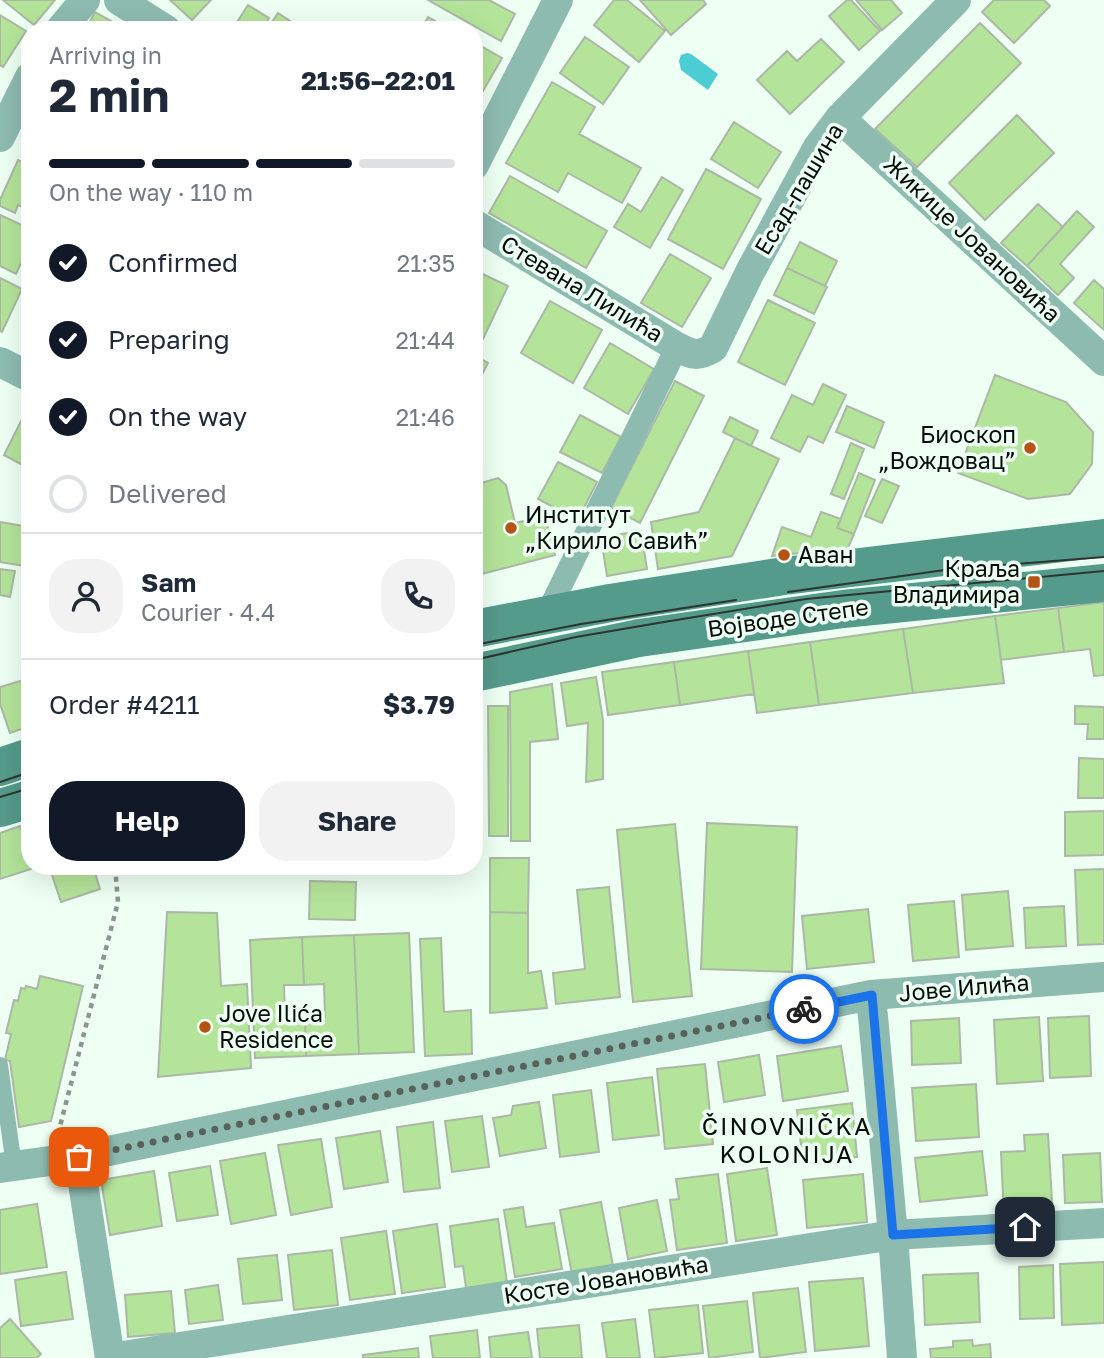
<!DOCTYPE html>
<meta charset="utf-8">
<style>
:root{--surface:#fff;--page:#f2f2f3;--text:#1f2937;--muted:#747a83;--line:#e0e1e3;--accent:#111827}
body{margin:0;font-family:"Golos Text",sans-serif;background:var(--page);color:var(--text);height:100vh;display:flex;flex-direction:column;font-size:26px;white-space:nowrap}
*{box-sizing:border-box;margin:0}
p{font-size:23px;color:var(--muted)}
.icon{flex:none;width:38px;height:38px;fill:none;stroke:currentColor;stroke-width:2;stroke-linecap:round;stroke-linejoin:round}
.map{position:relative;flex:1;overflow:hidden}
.panel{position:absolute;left:21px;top:21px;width:462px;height:854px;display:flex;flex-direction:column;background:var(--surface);border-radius:28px;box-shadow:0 7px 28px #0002}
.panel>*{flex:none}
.pin{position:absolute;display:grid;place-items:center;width:60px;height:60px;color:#fff;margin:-30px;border-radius:14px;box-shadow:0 4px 10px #0006}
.courier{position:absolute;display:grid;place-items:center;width:70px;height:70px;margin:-35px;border:5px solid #1a73e8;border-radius:50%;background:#fff;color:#222;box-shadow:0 2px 9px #0007}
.head em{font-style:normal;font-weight:700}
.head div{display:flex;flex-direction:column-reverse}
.head{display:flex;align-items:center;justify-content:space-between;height:119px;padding:0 28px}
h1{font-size:46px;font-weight:700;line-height:52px}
.bar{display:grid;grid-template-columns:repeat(4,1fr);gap:10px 7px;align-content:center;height:84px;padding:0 28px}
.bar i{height:9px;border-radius:5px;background:var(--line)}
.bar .selected{background:var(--accent)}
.bar p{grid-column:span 4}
.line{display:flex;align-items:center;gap:18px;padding:0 28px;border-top:2px solid var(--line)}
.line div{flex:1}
.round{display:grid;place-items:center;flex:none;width:74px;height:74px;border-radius:28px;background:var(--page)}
ol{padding:0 28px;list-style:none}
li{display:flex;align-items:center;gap:21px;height:77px}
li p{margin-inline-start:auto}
li .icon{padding:7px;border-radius:50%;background:var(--accent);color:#fff;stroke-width:4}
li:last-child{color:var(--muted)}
li i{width:38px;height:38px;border:4px solid var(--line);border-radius:50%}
.primary-button{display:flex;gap:14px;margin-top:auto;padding:14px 28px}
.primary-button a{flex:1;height:80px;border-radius:28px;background:var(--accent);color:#fff;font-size:28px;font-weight:700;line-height:80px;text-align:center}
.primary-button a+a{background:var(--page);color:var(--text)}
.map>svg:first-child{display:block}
</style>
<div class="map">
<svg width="1104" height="1358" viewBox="0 0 1104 1358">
<rect width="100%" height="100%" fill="#eefff4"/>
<path fill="#4cccd3" d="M 687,53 L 691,54 L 718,74 L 708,90 L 681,70 L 679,61 L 681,55 Z"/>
<path fill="#b4e499" stroke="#acb8a6" stroke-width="2" d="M 3,0 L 55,0 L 34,25 Z
M 170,0 L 211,0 L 192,20 Z
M 428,0 L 489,0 L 515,14 L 501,41 Z
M 614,0 L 627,0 L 665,31 L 639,62 L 594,25 Z
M 640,0 L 703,0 L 706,4 L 671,35 Z
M 847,0 L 851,0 L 880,31 L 859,50 L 829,16 Z
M 856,0 L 891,0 L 902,13 L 882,30 Z
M 994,0 L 1044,0 L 1050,6 L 1014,43 L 982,12 Z
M 248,5 L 269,18 L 261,30 L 232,30 Z
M 95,12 L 127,30 L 85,30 Z
M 278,13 L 304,30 L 267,30 Z
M 0,15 L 26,31 L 3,67 L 0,65 Z
M 428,17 L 451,30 L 421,30 Z
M 980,23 L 1021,63 L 917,167 L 875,129 Z
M 585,37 L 629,67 L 603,104 L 560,73 Z
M 821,39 L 844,62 L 790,114 L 757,80 L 787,51 L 797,61 Z
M 474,42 L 502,58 L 483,91 L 474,86 Z
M 552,82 L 595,107 L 579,134 L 641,168 L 622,203 L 568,173 L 558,192 L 506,163 Z
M 1017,115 L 1054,153 L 985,220 L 949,183 Z
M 734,122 L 781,152 L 758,188 L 711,159 Z
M 18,160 L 30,166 L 30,210 L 18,205 L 15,213 L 0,206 L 0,200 Z
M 706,169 L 761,199 L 723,269 L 668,239 Z
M 510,176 L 607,231 L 586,268 L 489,213 Z
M 662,177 L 683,190 L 650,248 L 614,227 L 628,204 L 641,212 Z
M 1038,204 L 1063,227 L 1027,266 L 1001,243 Z
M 1077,211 L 1094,227 L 1060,264 L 1074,278 L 1058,295 L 1027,266 Z
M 0,215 L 30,229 L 30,244 L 16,274 L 0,266 Z
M 800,242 L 837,261 L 825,286 L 787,268 Z
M 670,254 L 711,278 L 682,327 L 641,303 Z
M 787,268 L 827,287 L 814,314 L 774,295 Z
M 474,270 L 508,286 L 483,339 L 474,335 Z
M 0,278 L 22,289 L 2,332 L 0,331 Z
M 1094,280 L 1104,289 L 1104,330 L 1074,303 Z
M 768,300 L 815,323 L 785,385 L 738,362 Z
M 550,301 L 602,330 L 573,383 L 521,353 Z
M 610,343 L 654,369 L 628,414 L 584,388 Z
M 474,355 L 488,363 L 474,390 Z
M 995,375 L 1066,402 L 1093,432 L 1092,464 L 1070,494 L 1028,499 L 958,473 Z
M 675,381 L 704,396 L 640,523 L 611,508 Z
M 823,384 L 846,395 L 823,443 L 808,436 L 800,452 L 771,438 L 792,395 L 813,405 Z
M 847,406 L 884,422 L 874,448 L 836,432 Z
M 26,411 L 30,413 L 30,469 L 4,455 Z
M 580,415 L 621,437 L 602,473 L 560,452 Z
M 730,417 L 758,431 L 751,446 L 723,432 Z
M 735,438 L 779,459 L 732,556 L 658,569 L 651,522 L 699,512 Z
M 851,443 L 864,449 L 844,499 L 831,494 Z
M 558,462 L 597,482 L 578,520 L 538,499 Z
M 859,473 L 875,480 L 854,534 L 837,528 Z
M 498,478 L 506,485 L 515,523 L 545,516 L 555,555 L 474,576 L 474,485 Z
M 882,479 L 899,486 L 882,523 L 865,516 Z
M 821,512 L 841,519 L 837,528 L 854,534 L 848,548 L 772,556 L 782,527 L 811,537 Z
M 0,522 L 30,527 L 30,543 L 25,566 L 0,562 Z
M 641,531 L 647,569 L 607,576 L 601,537 Z
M 0,569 L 15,571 L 10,597 L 0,595 Z
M 1104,602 L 1104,675 L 1094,676 L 1090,649 L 1064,652 L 1058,608 Z
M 1058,608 L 1064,652 L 1001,660 L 995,616 Z
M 995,616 L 1004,683 L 913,693 L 903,629 Z
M 903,629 L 913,693 L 819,705 L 810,642 Z
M 810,642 L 819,705 L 757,713 L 748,651 Z
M 748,651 L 754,694 L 680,705 L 674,662 Z
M 674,662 L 680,705 L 608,715 L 602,672 Z
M 596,677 L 603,720 L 603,779 L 586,782 L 588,723 L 567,726 L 561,683 Z
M 30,678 L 30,726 L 10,733 L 0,704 L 0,687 Z
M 552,684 L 558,739 L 530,742 L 530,841 L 511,841 L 510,692 Z
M 488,706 L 508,706 L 508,836 L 489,836 Z
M 1075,706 L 1104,707 L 1104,739 L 1087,739 L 1088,724 L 1075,724 Z
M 1079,758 L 1104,759 L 1104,798 L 1078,798 Z
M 1104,811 L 1104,855 L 1065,856 L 1065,812 Z
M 707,823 L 797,827 L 792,972 L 701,969 Z
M 675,824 L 692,996 L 633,1002 L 617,830 Z
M 20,826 L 23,834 L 30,832 L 30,844 L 26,845 L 30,856 L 30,866 L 33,866 L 34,868 L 0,879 L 0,833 Z
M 490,858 L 529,858 L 528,913 L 490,912 Z
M 49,866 L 93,866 L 100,889 L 61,902 Z
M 261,866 L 297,866 L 297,872 L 261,872 Z
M 1104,869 L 1104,944 L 1078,945 L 1075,870 Z
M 310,881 L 356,882 L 355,920 L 309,919 Z
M 609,887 L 620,997 L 556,1004 L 553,973 L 585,969 L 577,890 Z
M 1008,891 L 1013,946 L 966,950 L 962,895 Z
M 954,901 L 959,957 L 913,961 L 908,905 Z
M 1064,906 L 1066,946 L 1026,948 L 1024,908 Z
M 868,909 L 874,962 L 807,969 L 802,916 Z
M 167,912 L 217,913 L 221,986 L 247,984 L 251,1068 L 158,1077 Z
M 490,912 L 528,913 L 528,973 L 541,971 L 547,1008 L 490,1013 Z
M 409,933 L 414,1052 L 359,1054 L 354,935 Z
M 354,935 L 359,1054 L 306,1056 L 305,1018 L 325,1017 L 324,984 L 304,985 L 302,937 Z
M 302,937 L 304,985 L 284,985 L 285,1019 L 305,1018 L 306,1056 L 255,1058 L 250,940 Z
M 441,938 L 444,1012 L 471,1010 L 472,1054 L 425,1056 L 420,939 Z
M 40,976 L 83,986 L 51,1121 L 19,1127 L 10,1061 L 5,1060 L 11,1034 L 6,1033 L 14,1000 L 18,1001 L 21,988 L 25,989 L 26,986 L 37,989 Z
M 1089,1016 L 1091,1076 L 1050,1078 L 1048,1018 Z
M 1039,1017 L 1043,1081 L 997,1084 L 994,1020 Z
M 959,1018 L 961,1063 L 912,1065 L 911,1021 Z
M 841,1046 L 848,1091 L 783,1101 L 777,1056 Z
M 759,1055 L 765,1095 L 724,1102 L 718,1062 Z
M 705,1064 L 713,1144 L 665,1149 L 657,1069 Z
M 652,1077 L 659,1135 L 613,1140 L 607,1083 Z
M 976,1084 L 979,1137 L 916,1141 L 912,1088 Z
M 591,1090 L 599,1152 L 560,1157 L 553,1095 Z
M 539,1102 L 546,1148 L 500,1156 L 493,1118 L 511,1115 L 513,1106 Z
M 852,1103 L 857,1157 L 803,1163 L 797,1110 Z
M 482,1116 L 489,1167 L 452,1172 L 445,1121 Z
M 433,1122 L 440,1188 L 404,1192 L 397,1127 Z
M 380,1131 L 388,1182 L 344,1189 L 336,1138 Z
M 1048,1134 L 1053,1218 L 1004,1220 L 1001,1152 L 1025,1151 L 1024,1135 Z
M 321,1139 L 332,1207 L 291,1215 L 278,1145 Z
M 982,1151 L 987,1195 L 920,1202 L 915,1158 Z
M 265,1153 L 276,1215 L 231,1224 L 220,1161 Z
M 1100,1153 L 1102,1202 L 1065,1203 L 1063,1155 Z
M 210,1166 L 218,1215 L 177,1221 L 169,1173 Z
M 767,1168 L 777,1235 L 736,1241 L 727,1174 Z
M 154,1171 L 162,1226 L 110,1235 L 101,1180 Z
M 718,1174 L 727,1243 L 677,1250 L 670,1200 L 679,1199 L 676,1179 Z
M 863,1174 L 867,1222 L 807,1228 L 803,1180 Z
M 657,1200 L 667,1251 L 628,1259 L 619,1208 Z
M 601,1202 L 613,1266 L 572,1274 L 560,1210 Z
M 37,1204 L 47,1267 L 0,1274 L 0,1210 Z
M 523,1207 L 526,1227 L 554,1223 L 562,1269 L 515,1277 L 504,1210 Z
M 498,1219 L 507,1283 L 466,1288 L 463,1266 L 455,1267 L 450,1226 Z
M 437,1224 L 445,1287 L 402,1293 L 393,1231 Z
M 386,1231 L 395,1294 L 350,1300 L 341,1238 Z
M 332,1250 L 338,1305 L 294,1310 L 288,1255 Z
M 277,1255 L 282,1300 L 243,1304 L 238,1259 Z
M 1104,1262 L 1104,1323 L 1062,1325 L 1060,1264 Z
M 1053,1265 L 1054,1318 L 1020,1319 L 1019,1267 Z
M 66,1272 L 73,1319 L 21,1326 L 15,1280 Z
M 978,1273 L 980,1322 L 925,1325 L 923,1275 Z
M 863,1278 L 869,1346 L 815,1351 L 809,1282 Z
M 218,1285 L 223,1320 L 189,1324 L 185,1290 Z
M 798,1288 L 806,1352 L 760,1358 L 753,1293 Z
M 171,1291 L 175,1333 L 128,1337 L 125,1295 Z
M 747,1301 L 753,1352 L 709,1358 L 703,1306 Z
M 698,1305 L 703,1353 L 655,1358 L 649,1310 Z
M 10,1319 L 41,1354 L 37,1358 L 0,1358 L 0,1328 Z
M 635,1319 L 640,1358 L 607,1358 L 602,1323 Z
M 579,1325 L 582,1358 L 540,1358 L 537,1329 Z
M 477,1330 L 480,1358 L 433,1358 L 430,1336 Z
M 528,1332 L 532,1358 L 491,1358 L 489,1337 Z
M 972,1340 L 973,1346 L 990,1344 L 991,1358 L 931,1358 L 930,1349 L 953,1347 L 953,1341 Z
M 418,1348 L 419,1358 L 363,1358 L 363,1355 Z"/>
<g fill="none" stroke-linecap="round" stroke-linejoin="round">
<path stroke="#89958e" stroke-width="4.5" stroke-dasharray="5 5" stroke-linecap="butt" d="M 58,1134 L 118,902 L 115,866"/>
<path stroke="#8ebbb0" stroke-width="16" d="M 0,1065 L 14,1166"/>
<path stroke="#8ebbb0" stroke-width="23" d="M 546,616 L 677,347"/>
<path stroke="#8ebbb0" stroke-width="30" d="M 119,0 L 166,30
M 60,30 L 85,0
M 840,118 L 1104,361
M 0,137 L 30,77
M 474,165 L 558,0
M 474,224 L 677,347 C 693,355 698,357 713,348 L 750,272 L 818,147 L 840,118 L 956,0
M 0,362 L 30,377
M 871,995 L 893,1235 L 902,1358
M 79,1157 L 110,1358
M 0,1168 L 79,1157 L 871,995 L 1104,977
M 110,1358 L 893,1235 L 1104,1223"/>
<path stroke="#559b8c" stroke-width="38" d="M 474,629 L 610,603 L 784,576 L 1104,538
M 474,673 L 639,638 L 843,609 L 1104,583
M 0,767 L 30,757
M 0,808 L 30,799"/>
<path stroke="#2d352f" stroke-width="2" d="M 788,592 L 952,569 L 1104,557
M 474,645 L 581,624 L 736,600
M 474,660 L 576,637 L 664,622 L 806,599 L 1104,571
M 0,782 L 30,772
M 0,797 L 30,788"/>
</g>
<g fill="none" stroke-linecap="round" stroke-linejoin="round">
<path stroke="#58625b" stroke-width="7" stroke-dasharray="0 12.6" d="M 79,1157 L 804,1009"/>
<path stroke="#1a73e8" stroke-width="9" d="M 804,1009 L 872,995 L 893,1235 L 1025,1227"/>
</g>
<g fill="#b55315" stroke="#eefff4" stroke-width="2.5">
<circle cx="1030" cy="448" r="7"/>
<circle cx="511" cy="528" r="7"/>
<circle cx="784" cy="555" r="7"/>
<rect x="1027" y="575" width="14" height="14" rx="3.5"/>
<circle cx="205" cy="1027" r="7"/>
</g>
<g text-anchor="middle" stroke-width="7" stroke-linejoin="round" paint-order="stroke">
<g font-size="23" fill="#070d09" stroke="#eefff4">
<text transform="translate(799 189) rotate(-59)" y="8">Есад-пашина</text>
<text transform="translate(972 239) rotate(43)" y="8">Жикице Јовановића</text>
<text transform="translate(582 289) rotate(31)" y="8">Стевана Лилића</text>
<text transform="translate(788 618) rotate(-8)" y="8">Војводе Степе</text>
<text transform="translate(964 988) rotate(-5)" y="8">Јове Илића</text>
<text transform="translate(606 1280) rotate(-9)" y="8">Косте Јовановића</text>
</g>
<g font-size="23" fill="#070d09" stroke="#eefff4" text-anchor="start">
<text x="1016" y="443" text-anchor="end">Биоскоп<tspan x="1016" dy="26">„Вождовац”</tspan></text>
<text x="525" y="523">Институт<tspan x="525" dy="26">„Кирило Савић”</tspan></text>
<text x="798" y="563">Аван</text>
<text x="1020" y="577" text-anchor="end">Краља<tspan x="1020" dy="26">Владимира</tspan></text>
<text x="219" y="1022">Jove Ilića<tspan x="219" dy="26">Residence</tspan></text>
</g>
<g font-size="24" letter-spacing="2" fill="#070d09" stroke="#eefff4">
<text x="787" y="1135">ČINOVNIČKA<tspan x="787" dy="28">KOLONIJA</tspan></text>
</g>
</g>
</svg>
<div class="pin" style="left:79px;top:1157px;background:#ea580c"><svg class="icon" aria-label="bag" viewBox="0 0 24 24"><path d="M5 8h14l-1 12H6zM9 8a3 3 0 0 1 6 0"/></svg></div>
<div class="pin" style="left:1025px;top:1227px;background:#1f2937"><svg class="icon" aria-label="home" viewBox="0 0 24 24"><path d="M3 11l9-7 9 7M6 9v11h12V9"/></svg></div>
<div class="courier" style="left:804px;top:1009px"><svg class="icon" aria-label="bike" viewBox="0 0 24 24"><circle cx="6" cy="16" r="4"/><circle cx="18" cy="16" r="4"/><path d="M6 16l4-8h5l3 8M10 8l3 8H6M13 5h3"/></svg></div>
<section class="panel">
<div class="head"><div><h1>2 min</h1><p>Arriving in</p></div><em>21:56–22:01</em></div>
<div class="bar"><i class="selected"></i><i class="selected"></i><i class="selected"></i><i></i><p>On the way · 110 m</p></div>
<ol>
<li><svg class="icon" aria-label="check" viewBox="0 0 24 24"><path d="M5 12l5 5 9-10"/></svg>Confirmed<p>21:35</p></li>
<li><svg class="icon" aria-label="check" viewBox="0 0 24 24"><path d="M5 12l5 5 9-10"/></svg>Preparing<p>21:44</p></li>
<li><svg class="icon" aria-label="check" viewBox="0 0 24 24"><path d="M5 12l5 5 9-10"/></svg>On the way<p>21:46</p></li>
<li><i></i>Delivered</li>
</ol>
<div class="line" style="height:126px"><a class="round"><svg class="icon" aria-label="person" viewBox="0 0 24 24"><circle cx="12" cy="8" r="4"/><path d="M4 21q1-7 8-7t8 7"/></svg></a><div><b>Sam</b><p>Courier · 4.4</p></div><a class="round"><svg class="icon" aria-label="phone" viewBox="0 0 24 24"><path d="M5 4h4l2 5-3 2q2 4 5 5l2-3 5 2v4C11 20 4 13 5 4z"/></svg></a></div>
<div class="line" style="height:91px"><div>Order #4211</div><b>$3.79</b></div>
<div class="primary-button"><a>Help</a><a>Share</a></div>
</section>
</div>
